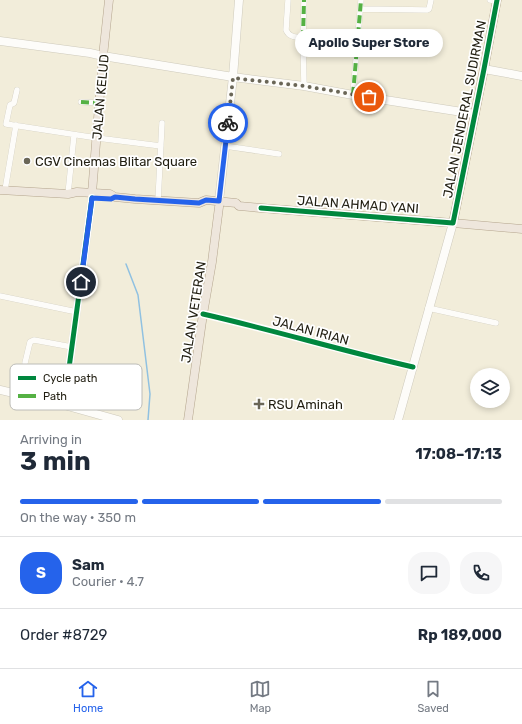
<!DOCTYPE html>
<meta charset="utf-8">
<style>
:root{--surface:#fff;--page:#f6f6f7;--text:#1f2937;--muted:#747a83;--line:#e0e1e3;--accent:#2563eb}
body{margin:0;font-family:Rubik,sans-serif;background:var(--page);color:var(--text);height:100vh;display:flex;flex-direction:column;font-size:15px;white-space:nowrap}
*{box-sizing:border-box;margin:0}
p{font-size:13px;color:var(--muted)}
.icon{flex:none;width:22px;height:22px;fill:none;stroke:currentColor;stroke-width:2;stroke-linecap:round;stroke-linejoin:round}
.map{position:relative;height:420px;overflow:hidden}
.sheet{display:flex;flex-direction:column;background:var(--surface);flex:1}
.sheet>*{flex:none}
.buttons{position:absolute;left:470px;top:368px;display:grid;gap:8px}
.buttons a{display:grid;place-items:center;width:40px;height:40px;border-radius:50%;background:var(--surface);box-shadow:0 2px 6px #0003;font-size:20px}
.pin{position:absolute;display:grid;place-items:center;width:34px;height:34px;color:#fff;margin:-17px;border:2px solid #fff;border-radius:50%;box-shadow:0 1px 4px #0007}
.courier{position:absolute;display:grid;place-items:center;width:40px;height:40px;margin:-20px;border:3px solid #2563eb;border-radius:50%;background:#fff;color:#222;box-shadow:0 1px 5px #0007}
.bubble{position:absolute;height:28px;border-radius:14px;background:var(--surface);box-shadow:0 2px 6px #0003;font-size:13px;font-weight:700;line-height:28px;text-align:center}
.summary em{font-style:normal;font-weight:700}
.summary div{display:flex;flex-direction:column-reverse}
.summary{display:flex;align-items:center;justify-content:space-between;height:68px;padding:0 20px}
h1{font-size:26px;font-weight:700;line-height:30px}
.bar{display:grid;grid-template-columns:repeat(4,1fr);gap:6px 4px;align-content:center;height:48px;padding:0 20px}
.bar i{height:5px;border-radius:3px;background:var(--line)}
.bar .on{background:var(--accent)}
.bar p{grid-column:span 4}
.line{display:flex;align-items:center;gap:10px;padding:0 20px;border-top:1px solid var(--line)}
.line div{flex:1}
.round{display:grid;place-items:center;flex:none;width:42px;height:42px;border-radius:16px;background:var(--page)}
.tab-bar{display:flex;justify-content:space-around;align-items:center;height:56px;border-top:1px solid var(--line);background:var(--surface);font-size:11px;color:var(--muted)}
.tab-bar a{display:grid;justify-items:center;gap:2px}
.tab-bar .on{color:var(--accent)}
.map>svg:first-child{display:block}
</style>
<div class="map">
<svg width="522" height="420" viewBox="0 0 522 420">
<rect width="100%" height="100%" fill="#f2edda"/>
<g fill="none" stroke-linecap="round" stroke-linejoin="round">
<path stroke="#90c1e1" stroke-width="1.5" d="M 126,264 L 138,295 L 150,394 L 148,420"/>
<g stroke="#cecabc" stroke-width="6">
<path id="minor" d="M 288,0 L 286,30 C 289,37 295,37 303,38
M 304,0 L 303,38 L 304,86
M 490,0 L 497,1
M 361,9 L 427,10 L 429,9 L 431,0
M 17,90 L 14,103 L 10,105 L 6,124 L 97,138 L 161,146
M 353,95 L 361,0
M 81,102 L 100,103
M 225,146 L 279,154
M 5,190 L 16,125
M 68,194 L 74,135
M 158,201 L 162,123
M 0,296 L 77,312
M 428,308 L 496,323
M 203,314 C 273,330 343,351 413,367
M 25,363 L 30,342 L 34,340 L 72,347"/>
</g>
<g stroke="#cecabc" stroke-width="8">
<path id="tertiary" d="M 64,405 L 92,198"/>
</g>
<g stroke="#cecabc" stroke-width="9">
<path id="secondary" d="M 0,41 L 90,53 L 103,56 L 233,77 L 304,86 L 353,95 L 475,114
M 484,69 L 522,76
M 219,201 L 233,77 L 239,0
M 0,390 L 64,405 L 118,420
M 398,420 L 453,223"/>
</g>
<g stroke="#b4a58d" stroke-width="9">
<path id="primary" d="M 0,190 L 68,194 L 77,192 L 110,194 L 115,197 L 135,199 L 199,203 L 206,200 L 236,203 L 239,206 L 261,208 L 453,223 L 522,229
M 92,193 L 103,56 L 109,0
M 453,223 L 484,69 L 497,0
M 188,420 L 203,314 L 212,262 L 219,207"/>
</g>
<use href="#minor" stroke="#fdfcf9" stroke-width="5.5"/>
<use href="#tertiary" stroke="#fdfcf9" stroke-width="7"/>
<use href="#secondary" stroke="#fdfcf9" stroke-width="8"/>
<use href="#primary" stroke="#eee6dc" stroke-width="8"/>
<path stroke="#55b144" stroke-width="4" stroke-dasharray="8 4" stroke-linecap="butt" d="M 303,38 L 304,0
M 353,95 L 361,0
M 81,102 L 100,103"/>
<g stroke="#fff" stroke-width="8">
<path id="cycleway" d="M 261,208 L 453,223 L 484,69 L 497,0
M 203,314 C 273,330 343,351 413,367
M 64,405 L 92,198"/>
</g>
<use href="#cycleway" stroke="#00873e" stroke-width="5"/>
</g>
<g fill="none" stroke-linecap="round" stroke-linejoin="round">
<path stroke="#6a6657" stroke-width="4" stroke-dasharray="0 7.2" d="M 228,123 L 233,78 L 304,86 L 369,97"/>
<path stroke="#2563eb" stroke-width="5" d="M 81,282 L 92,198 L 111,199 L 115,197 L 135,199 L 199,203 L 206,200 L 219,201 L 228,123"/>
</g>
<g fill="#6a6657" stroke="#fff" stroke-width="1.5">
<circle cx="27" cy="161" r="4"/>
<path d="M257 398h4v4h4v4h-4v4h-4v-4h-4v-4h4z"/>
</g>
<g text-anchor="middle" stroke-width="3.5" stroke-linejoin="round" paint-order="stroke">
<g font-size="13" fill="#211e11" stroke="#fff">
<text transform="translate(100 97) rotate(-85)" y="5">JALAN KELUD</text>
<text transform="translate(464 109) rotate(-79)" y="5">JALAN JENDERAL SUDIRMAN</text>
<text transform="translate(358 204) rotate(4)" y="5">JALAN AHMAD YANI</text>
<text transform="translate(193 312) rotate(-81)" y="5">JALAN VETERAN</text>
<text transform="translate(311 330) rotate(15)" y="5">JALAN IRIAN</text>
</g>
<g font-size="13" fill="#211e11" stroke="#fff" text-anchor="start">
<text x="35" y="166">CGV Cinemas Blitar Square</text>
<text x="268" y="409">RSU Aminah</text>
</g>
</g>
<rect x="10" y="364" width="132" height="46" rx="6" fill="#fff" stroke="#bcbcb8" stroke-width="1"/>
<rect x="18" y="376" width="18" height="4" fill="#00873e"/>
<rect x="18" y="394" width="18" height="4" fill="#55b144"/>
<g font-size="11" fill="#211e11">
<text x="43" y="382">Cycle path</text>
<text x="43" y="400">Path</text>
</g>
</svg>
<div class="buttons">
<a><svg class="icon" aria-label="layers" viewBox="0 0 24 24"><path d="M12 4l9 5-9 5-9-5zM3 14l9 5 9-5"/></svg></a>
</div>
<div class="pin" style="left:369px;top:97px;background:#ea580c"><svg class="icon" aria-label="bag" viewBox="0 0 24 24"><path d="M5 8h14l-1 12H6zM9 8a3 3 0 0 1 6 0"/></svg></div>
<div class="pin" style="left:81px;top:282px;background:#1f2937"><svg class="icon" aria-label="home" viewBox="0 0 24 24"><path d="M3 11l9-7 9 7M6 9v11h12V9"/></svg></div>
<div class="courier" style="left:228px;top:123px"><svg class="icon" aria-label="bike" viewBox="0 0 24 24"><circle cx="6" cy="16" r="4"/><circle cx="18" cy="16" r="4"/><path d="M6 16l4-8h5l3 8M10 8l3 8H6M13 5h3"/></svg></div>
<div class="bubble" style="left:295px;top:29px;width:148px">Apollo Super Store</div>
</div>
<section class="sheet">
<div class="summary"><div><h1>3 min</h1><p>Arriving in</p></div><em>17:08–17:13</em></div>
<div class="bar"><i class="on"></i><i class="on"></i><i class="on"></i><i></i><p>On the way · 350 m</p></div>
<div class="line" style="height:72px"><b class="round" style="background:var(--accent);color:#fff">S</b><div><b>Sam</b><p>Courier · 4.7</p></div><a class="round"><svg class="icon" aria-label="chat" viewBox="0 0 24 24"><path d="M4 5h16v11H9l-5 4z"/></svg></a><a class="round"><svg class="icon" aria-label="phone" viewBox="0 0 24 24"><path d="M5 4h4l2 5-3 2q2 4 5 5l2-3 5 2v4C11 20 4 13 5 4z"/></svg></a></div>
<div class="line" style="height:52px"><div>Order #8729</div><b>Rp 189,000</b></div>
</section>
<nav class="tab-bar">
<a class="on"><svg class="icon" aria-label="home" viewBox="0 0 24 24"><path d="M3 11l9-7 9 7M6 9v11h12V9"/></svg>Home</a>
<a><svg class="icon" aria-label="map" viewBox="0 0 24 24"><path d="M3 6l6-2 6 2 6-2v14l-6 2-6-2-6 2zM9 4v14M15 6v14"/></svg>Map</a>
<a><svg class="icon" aria-label="saved" viewBox="0 0 24 24"><path d="M7 4h10v16l-5-4-5 4z"/></svg>Saved</a>
</nav>
